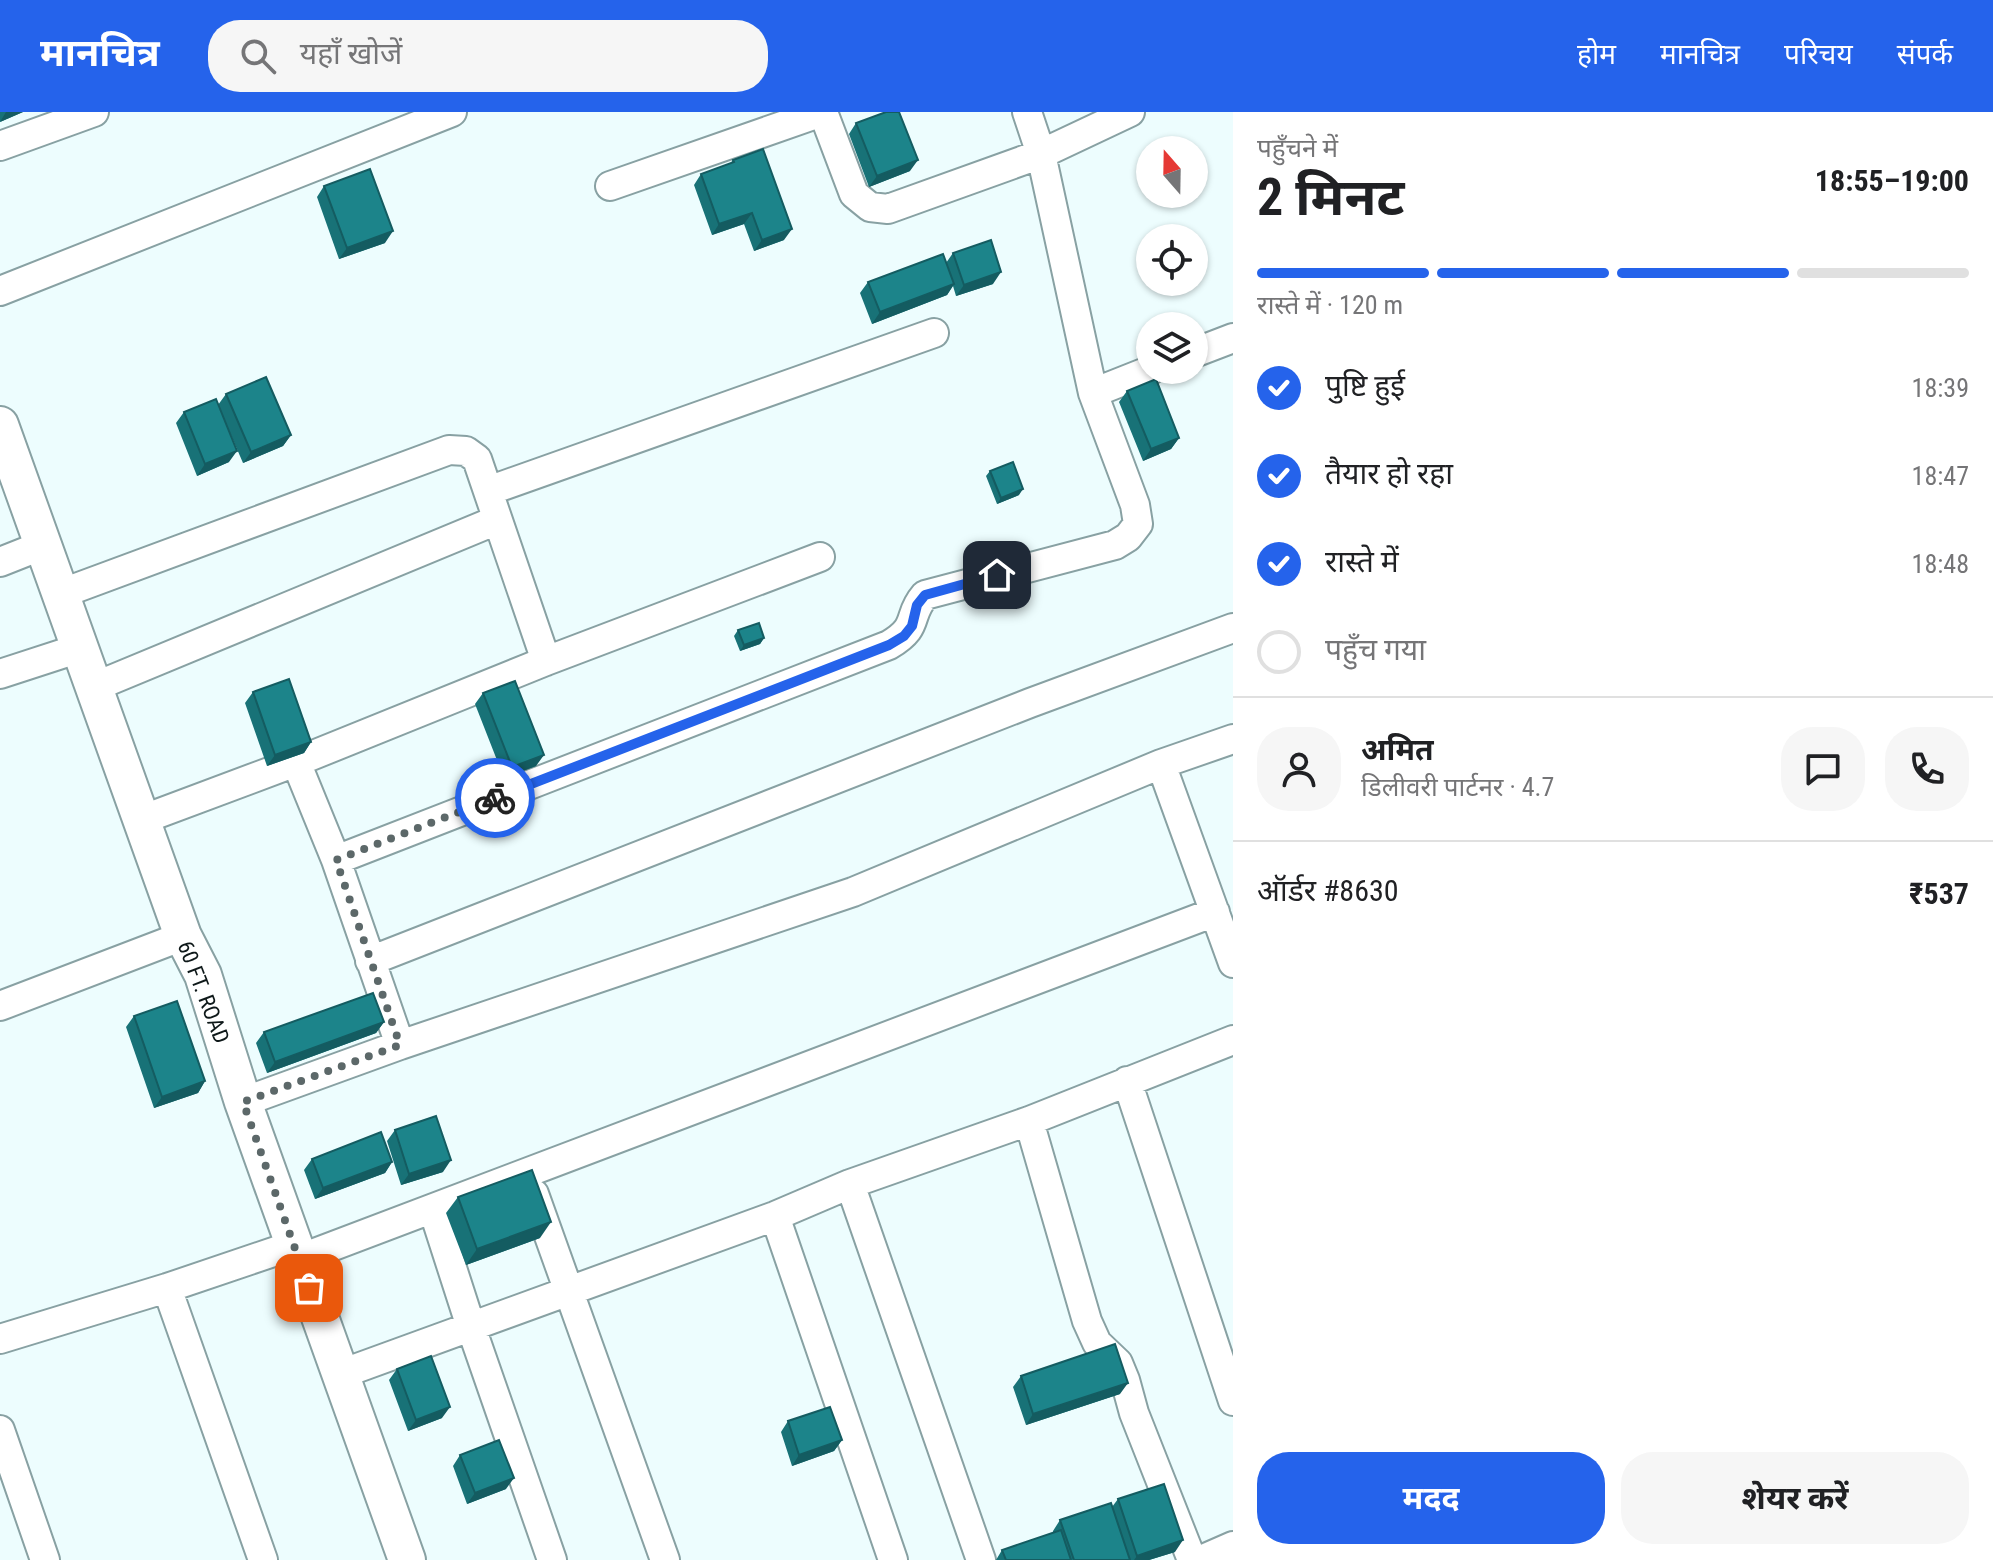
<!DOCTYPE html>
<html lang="hi">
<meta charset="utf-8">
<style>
:root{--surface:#fff;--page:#f6f6f6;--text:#202124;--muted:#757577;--line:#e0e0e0;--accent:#2563eb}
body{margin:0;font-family:"Roboto Condensed","Noto Sans Devanagari",sans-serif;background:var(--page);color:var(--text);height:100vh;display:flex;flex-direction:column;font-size:30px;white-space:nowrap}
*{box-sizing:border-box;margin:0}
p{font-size:26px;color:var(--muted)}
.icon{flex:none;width:44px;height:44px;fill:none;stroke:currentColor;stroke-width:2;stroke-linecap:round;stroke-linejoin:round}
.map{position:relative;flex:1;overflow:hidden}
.panel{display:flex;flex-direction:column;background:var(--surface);width:760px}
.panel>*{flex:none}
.needle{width:52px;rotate:340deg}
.fabs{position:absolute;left:1136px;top:24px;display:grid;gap:16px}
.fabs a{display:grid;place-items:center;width:72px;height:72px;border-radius:50%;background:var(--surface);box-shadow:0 2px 6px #0004;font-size:40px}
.pin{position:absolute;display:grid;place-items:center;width:68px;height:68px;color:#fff;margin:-34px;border-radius:16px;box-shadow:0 4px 12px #0006}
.courier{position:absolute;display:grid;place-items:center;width:80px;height:80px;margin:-40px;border:6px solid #2563eb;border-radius:50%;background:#fff;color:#222;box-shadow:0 2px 10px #0007}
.overview em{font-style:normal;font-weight:700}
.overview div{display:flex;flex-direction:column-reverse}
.overview{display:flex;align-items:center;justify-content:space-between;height:136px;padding:0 24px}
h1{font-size:52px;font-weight:700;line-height:60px}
.bar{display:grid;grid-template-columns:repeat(4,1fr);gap:12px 8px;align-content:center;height:96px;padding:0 24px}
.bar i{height:10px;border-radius:6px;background:var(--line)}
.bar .on{background:var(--accent)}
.bar p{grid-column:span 4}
.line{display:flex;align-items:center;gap:20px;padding:0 24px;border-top:2px solid var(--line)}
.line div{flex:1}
.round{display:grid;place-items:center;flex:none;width:84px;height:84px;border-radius:32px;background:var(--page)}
ol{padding:0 24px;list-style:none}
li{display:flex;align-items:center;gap:24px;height:88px}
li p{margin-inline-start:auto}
li .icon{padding:8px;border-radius:50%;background:var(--accent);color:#fff;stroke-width:4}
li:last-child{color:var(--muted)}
li i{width:44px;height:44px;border:4px solid var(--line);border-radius:50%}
.button{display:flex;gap:16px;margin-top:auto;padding:16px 24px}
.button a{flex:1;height:92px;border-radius:32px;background:var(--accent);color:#fff;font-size:32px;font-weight:700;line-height:92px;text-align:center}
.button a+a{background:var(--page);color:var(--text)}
header{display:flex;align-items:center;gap:48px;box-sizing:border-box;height:112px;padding:0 40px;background:var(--accent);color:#fff}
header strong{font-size:38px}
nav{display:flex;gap:44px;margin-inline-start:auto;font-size:28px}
.search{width:560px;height:72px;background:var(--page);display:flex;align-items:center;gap:20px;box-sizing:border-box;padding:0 28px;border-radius:32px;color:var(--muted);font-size:30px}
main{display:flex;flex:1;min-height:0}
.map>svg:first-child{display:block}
</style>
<header>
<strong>मानचित्र</strong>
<div class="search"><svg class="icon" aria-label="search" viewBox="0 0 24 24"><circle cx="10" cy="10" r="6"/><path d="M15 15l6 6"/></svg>यहाँ खोजें</div>
<nav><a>होम</a><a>मानचित्र</a><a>परिचय</a><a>संपर्क</a></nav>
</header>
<main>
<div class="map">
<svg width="1233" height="1448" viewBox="0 0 1233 1448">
<rect width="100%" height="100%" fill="#edfdfe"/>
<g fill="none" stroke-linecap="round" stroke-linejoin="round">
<g stroke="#88a1a3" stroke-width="32">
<path id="minor" d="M 823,0 L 854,82 L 870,95 L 888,97 L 1041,42 L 1130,0
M 0,34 L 94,0
M 610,74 L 822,0
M 0,179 L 452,0
M 1194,241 L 1233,226
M 1093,281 L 1151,258
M 488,379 L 934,221
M 0,450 L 43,433
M 60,482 L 449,338 L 466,339 L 477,347 L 546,549
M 0,562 L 80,536
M 94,575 L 497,408
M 296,650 L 336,748 L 400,933
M 1161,652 L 1233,851
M 141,708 L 296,650 L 546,549 L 820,445
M 336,748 L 889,533 C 921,514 906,505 925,483 L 1115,433 L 1128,425 L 1138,412 L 1135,393 L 1093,281 L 1041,42 L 1027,0
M 370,849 L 1030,591 L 1233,516
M 0,894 L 183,824
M 1127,969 L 1233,1289
M 243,990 L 400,933 L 853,780 L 1161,652 L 1233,627
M 1029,1009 L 1087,1209 L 1097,1231 L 1118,1251 L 1125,1268 L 1134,1301 L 1192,1448
M 850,1072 L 981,1448
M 534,1082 L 665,1448
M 433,1097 L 471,1215 L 552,1448
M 775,1104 L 893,1448
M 299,1147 L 1215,800
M 167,1176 L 263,1448
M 0,1227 L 167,1176 L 294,1133
M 341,1262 L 775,1104 L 850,1072 L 1029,1009 L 1233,928
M 0,1318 L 45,1448
M 1201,1448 L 1233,1434"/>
</g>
<g stroke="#88a1a3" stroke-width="40">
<path id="tertiary" d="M 0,313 L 183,824 L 203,863 L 243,990 L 407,1448"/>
</g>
<use href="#minor" stroke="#fff" stroke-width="28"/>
<use href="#tertiary" stroke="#fff" stroke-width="36"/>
</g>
<path fill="#187277" d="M 0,0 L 23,0 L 0,10 Z
M 856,11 L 910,59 L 869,75 L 849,22 Z
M 733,48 L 784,128 L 754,139 L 744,112 L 712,123 L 694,73 L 701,62 L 730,52 Z
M 324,74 L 385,131 L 339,147 L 317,85 Z
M 953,141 L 993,172 L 956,184 L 953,174 L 947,183 L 872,212 L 860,181 L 868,170 L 946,151 Z
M 1127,279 L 1179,326 L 1171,337 L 1143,349 L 1119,290 Z
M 226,282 L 291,323 L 283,334 L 243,351 L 218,293 Z
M 184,300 L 229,350 L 197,364 L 176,311 Z
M 990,359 L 1019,383 L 997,392 L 986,364 Z
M 738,518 L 764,526 L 760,532 L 740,539 L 734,524 Z
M 253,580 L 311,630 L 304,641 L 267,654 L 245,591 Z
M 483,581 L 536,654 L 504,666 L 475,592 Z
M 134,904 L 205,969 L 198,981 L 154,996 L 126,915 Z
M 384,910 L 376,921 L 267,961 L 256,931 L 264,920 Z
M 395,1018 L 443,1060 L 401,1073 L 387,1029 Z
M 312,1047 L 392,1050 L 385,1061 L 315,1087 L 304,1058 Z
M 458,1085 L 540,1126 L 466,1153 L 446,1101 Z
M 397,1257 L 442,1306 L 408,1319 L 389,1268 Z
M 1021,1264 L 1120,1282 L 1026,1313 L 1013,1275 Z
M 788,1309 L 842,1328 L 834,1339 L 792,1354 L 781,1320 Z
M 460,1343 L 506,1377 L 467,1392 L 453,1354 Z
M 1118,1387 L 1175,1440 L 1149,1448 L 1006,1448 L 1053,1421 L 1053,1419 L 1060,1408 L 1112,1395 Z
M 1002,1438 L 1006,1448 L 996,1448 Z"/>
<path fill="#145c61" d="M 6,0 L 23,0 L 0,10 Z
M 918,48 L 910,59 L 869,75 L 877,64 Z
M 752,101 L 744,112 L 712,123 L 719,112 Z
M 792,117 L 784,128 L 754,139 L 762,128 Z
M 393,119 L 385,131 L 339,147 L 347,136 Z
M 1001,160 L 993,172 L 956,184 L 964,173 Z
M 954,172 L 947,183 L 872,212 L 880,200 Z
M 291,323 L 283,334 L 243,351 L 251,340 Z
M 1179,326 L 1171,337 L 1143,349 L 1151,337 Z
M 237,339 L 229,350 L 197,364 L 205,352 Z
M 1023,377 L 1019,383 L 997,392 L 1001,386 Z
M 764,526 L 760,532 L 740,539 L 744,533 Z
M 311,630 L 304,641 L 267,654 L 275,643 Z
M 544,643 L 536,654 L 504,666 L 512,655 Z
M 384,910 L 376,921 L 267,961 L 275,950 Z
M 205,969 L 198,981 L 154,996 L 162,985 Z
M 451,1048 L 443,1060 L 401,1073 L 409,1062 Z
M 392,1050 L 385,1061 L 315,1087 L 323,1076 Z
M 551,1110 L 540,1126 L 466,1153 L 477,1137 Z
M 1128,1271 L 1120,1282 L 1026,1313 L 1033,1302 Z
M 450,1295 L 442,1306 L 408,1319 L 416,1308 Z
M 842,1328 L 834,1339 L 792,1354 L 799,1343 Z
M 514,1366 L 506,1377 L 467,1392 L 475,1381 Z
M 1183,1428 L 1175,1440 L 1149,1448 L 1134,1448 L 1137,1444 Z"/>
<path fill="#1c848a" stroke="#145c61" stroke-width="2" d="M 886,0 L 899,0 L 918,48 L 877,64 L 856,11 Z
M 763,37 L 792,117 L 762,128 L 752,101 L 719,112 L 701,62 L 734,50 L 733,48 Z
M 370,57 L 393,119 L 347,136 L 324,74 Z
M 991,128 L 1001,160 L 964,173 L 953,141 Z
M 943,142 L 954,172 L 880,200 L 868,170 Z
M 266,265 L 291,323 L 251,340 L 226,282 Z
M 1156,267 L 1179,326 L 1151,337 L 1127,279 Z
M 216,287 L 237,339 L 205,352 L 184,300 Z
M 1013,350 L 1023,377 L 1001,386 L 990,359 Z
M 759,511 L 764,526 L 744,533 L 738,518 Z
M 289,567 L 311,630 L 275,643 L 253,580 Z
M 515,569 L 544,643 L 512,655 L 483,581 Z
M 373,881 L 384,910 L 275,950 L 264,920 Z
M 177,889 L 205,969 L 162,985 L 134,904 Z
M 436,1004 L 451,1048 L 409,1062 L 395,1018 Z
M 381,1020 L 392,1050 L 323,1076 L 312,1047 Z
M 532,1058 L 551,1110 L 477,1137 L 458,1085 Z
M 1115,1232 L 1128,1271 L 1033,1302 L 1021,1264 Z
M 431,1244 L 450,1295 L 416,1308 L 397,1257 Z
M 830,1295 L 842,1328 L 799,1343 L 788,1309 Z
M 499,1328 L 514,1366 L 475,1381 L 460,1343 Z
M 1164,1372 L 1183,1428 L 1137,1444 L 1118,1387 Z
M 1111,1391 L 1130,1448 L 1074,1448 L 1060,1408 Z
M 1061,1418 L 1071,1448 L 1006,1448 L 1002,1438 Z"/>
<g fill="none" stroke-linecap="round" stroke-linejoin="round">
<path stroke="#5c6869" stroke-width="8" stroke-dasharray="0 14.4" d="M 309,1176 L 243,990 L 400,933 L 336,748 L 495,686"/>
<path stroke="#2563eb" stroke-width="10" d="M 495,686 L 889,533 L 904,524 L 912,514 L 917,493 L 925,483 L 997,463"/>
</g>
<g text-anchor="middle" stroke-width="7" stroke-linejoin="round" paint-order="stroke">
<g font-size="22" fill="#0e1819" stroke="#fff">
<text transform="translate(204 880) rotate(69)" y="8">60 FT. ROAD</text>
</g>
</g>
</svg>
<div class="fabs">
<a><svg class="needle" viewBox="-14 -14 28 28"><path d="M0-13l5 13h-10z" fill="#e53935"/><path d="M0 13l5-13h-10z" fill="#757577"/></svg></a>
<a><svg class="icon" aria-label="locate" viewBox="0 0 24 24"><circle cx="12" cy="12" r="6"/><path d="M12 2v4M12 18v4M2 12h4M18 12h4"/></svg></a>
<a><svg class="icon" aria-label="layers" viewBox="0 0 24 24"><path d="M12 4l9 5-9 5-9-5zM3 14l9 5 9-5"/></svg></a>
</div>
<div class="pin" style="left:309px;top:1176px;background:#ea580c"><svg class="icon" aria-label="bag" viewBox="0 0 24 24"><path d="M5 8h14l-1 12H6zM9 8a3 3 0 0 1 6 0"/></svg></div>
<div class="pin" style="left:997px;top:463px;background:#1f2937"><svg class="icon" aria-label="home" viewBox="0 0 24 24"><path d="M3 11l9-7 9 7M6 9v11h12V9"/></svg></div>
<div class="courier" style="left:495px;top:686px"><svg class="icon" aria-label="bike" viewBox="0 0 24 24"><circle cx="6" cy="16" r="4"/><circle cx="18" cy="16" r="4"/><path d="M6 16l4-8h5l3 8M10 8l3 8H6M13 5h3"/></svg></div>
</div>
<section class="panel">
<div class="overview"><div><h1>2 मिनट</h1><p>पहुँचने में</p></div><em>18:55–19:00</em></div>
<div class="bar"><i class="on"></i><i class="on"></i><i class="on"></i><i></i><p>रास्ते में · 120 m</p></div>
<ol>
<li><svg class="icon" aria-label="check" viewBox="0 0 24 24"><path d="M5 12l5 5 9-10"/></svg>पुष्टि हुई<p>18:39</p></li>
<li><svg class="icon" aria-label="check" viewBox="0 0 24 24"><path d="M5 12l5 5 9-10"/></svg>तैयार हो रहा<p>18:47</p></li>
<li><svg class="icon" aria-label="check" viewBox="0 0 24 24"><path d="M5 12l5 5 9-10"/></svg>रास्ते में<p>18:48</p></li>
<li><i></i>पहुँच गया</li>
</ol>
<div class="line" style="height:144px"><a class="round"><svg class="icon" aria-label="person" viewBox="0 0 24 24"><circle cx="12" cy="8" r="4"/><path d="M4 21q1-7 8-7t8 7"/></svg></a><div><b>अमित</b><p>डिलीवरी पार्टनर · 4.7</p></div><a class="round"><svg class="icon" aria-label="chat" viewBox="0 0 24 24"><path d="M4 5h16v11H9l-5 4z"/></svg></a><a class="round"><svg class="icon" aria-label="phone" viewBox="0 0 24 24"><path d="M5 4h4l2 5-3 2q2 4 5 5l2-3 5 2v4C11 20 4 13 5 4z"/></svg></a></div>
<div class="line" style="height:104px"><div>ऑर्डर #8630</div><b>₹537</b></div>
<div class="button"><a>मदद</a><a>शेयर करें</a></div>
</section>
</main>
